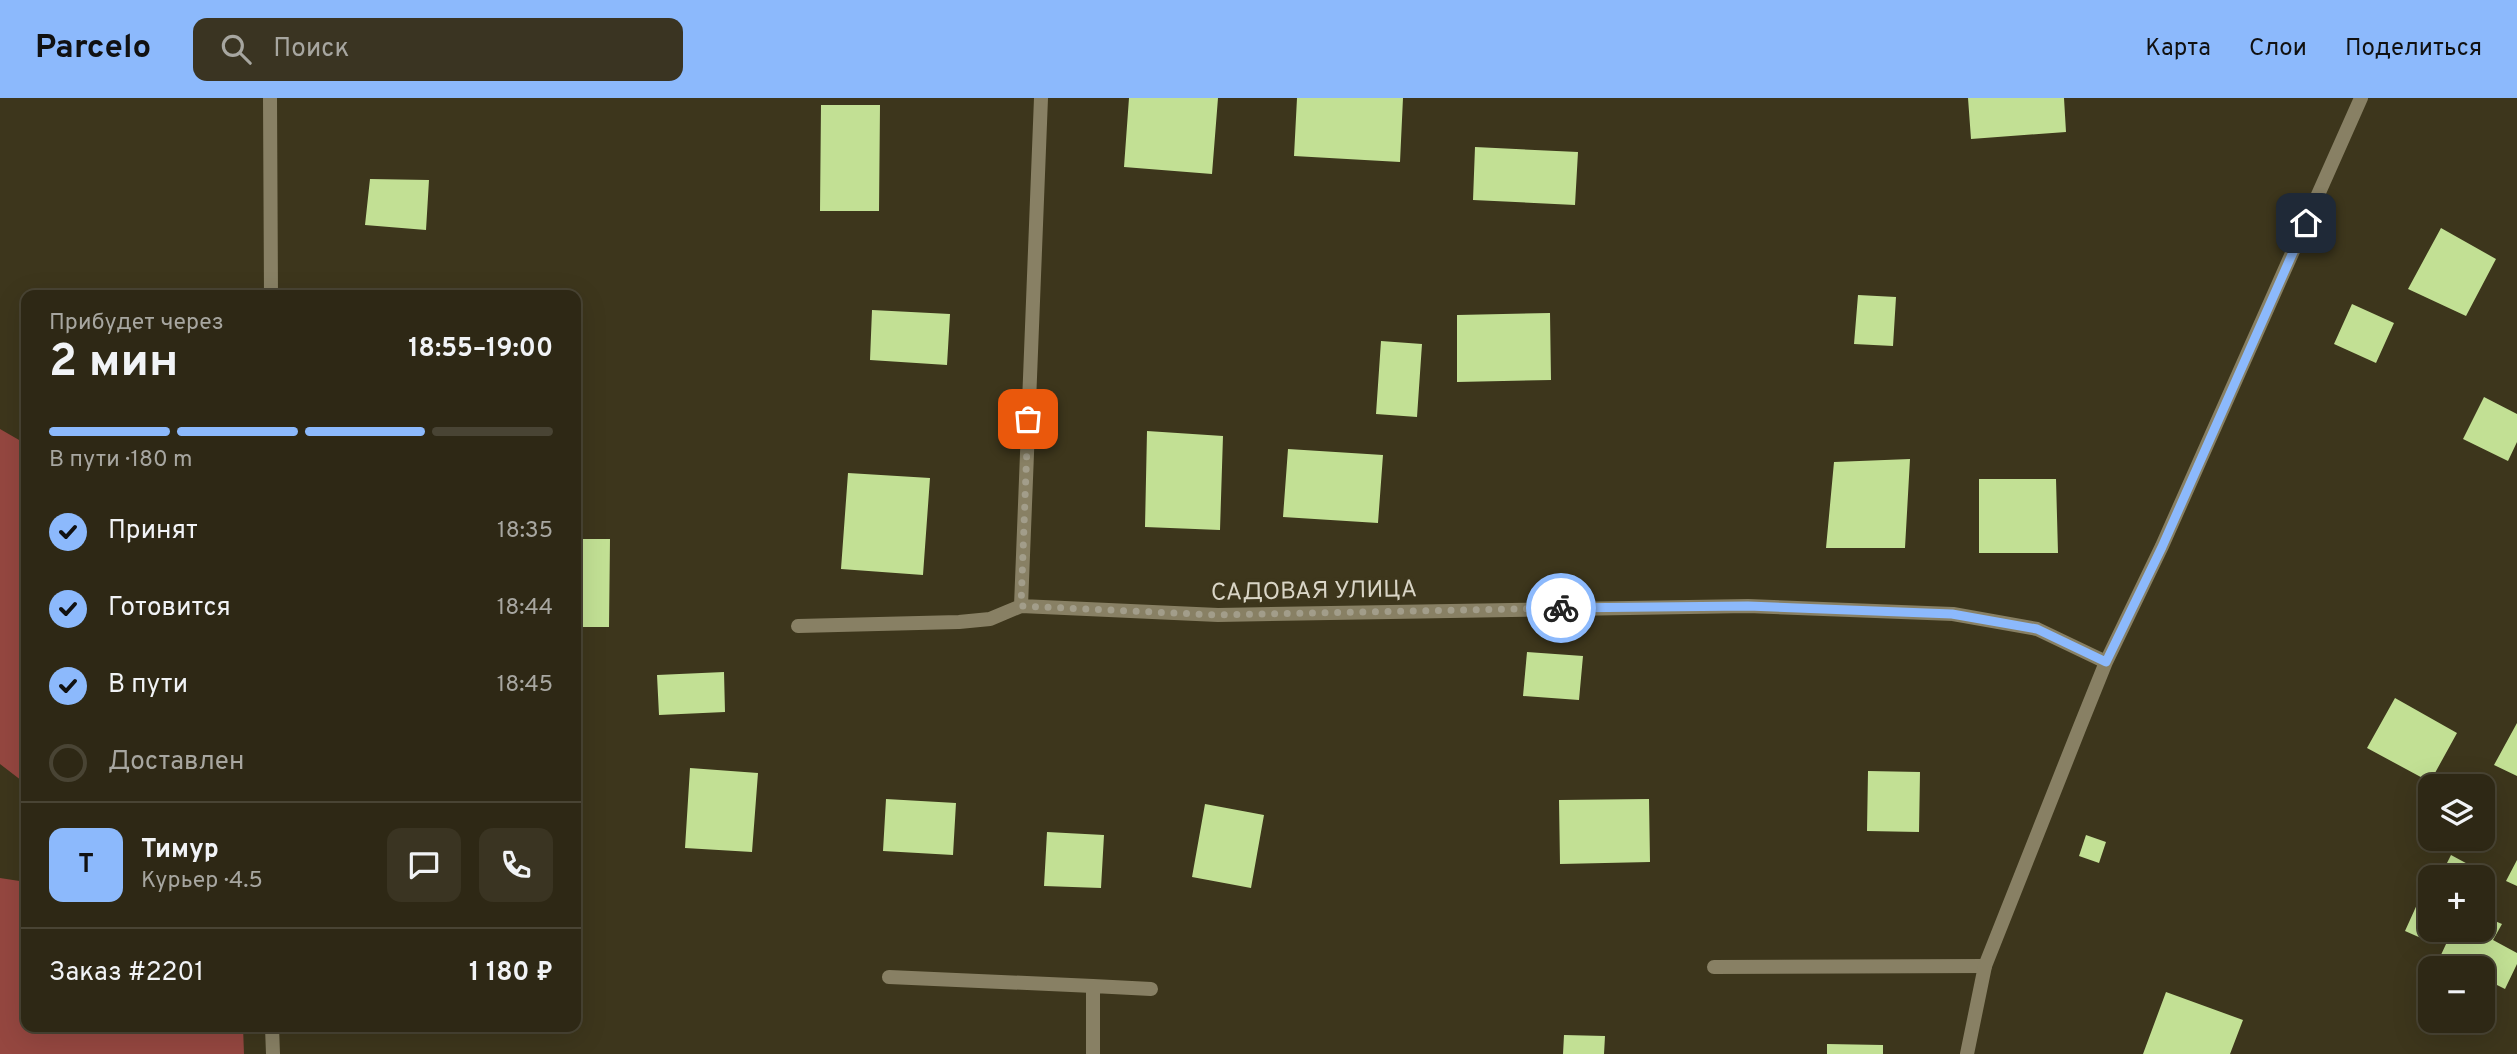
<!DOCTYPE html>
<html lang="ru">
<meta charset="utf-8">
<style>
:root{--surface:#2e2815;--page:#3a3422;--text:#f1f3f6;--muted:#a7a6a0;--line:#494434;--accent:#8cb9fc}
body{margin:0;font-family:Overpass,sans-serif;background:var(--page);color:var(--text);height:100vh;display:flex;flex-direction:column;font-size:26px;white-space:nowrap}
*{box-sizing:border-box;margin:0}
p{font-size:23px;color:var(--muted)}
.icon{flex:none;width:38px;height:38px;fill:none;stroke:currentColor;stroke-width:2;stroke-linecap:round;stroke-linejoin:round}
.map{position:relative;flex:1;overflow:hidden}
.side{position:absolute;left:21px;top:192px;width:560px;height:742px;display:flex;flex-direction:column;background:var(--surface);border-radius:14px;box-shadow:0 7px 28px #0002,0 0 0 2px var(--line)}
.side>*{flex:none}
.tools{position:absolute;left:2418px;top:676px;display:grid;gap:14px}
.tools a{display:grid;place-items:center;width:77px;height:77px;border-radius:14px;background:var(--surface);box-shadow:0 7px 28px #0002,0 0 0 2px var(--line);font-size:35px}
.pin{position:absolute;display:grid;place-items:center;width:60px;height:60px;color:#fff;margin:-30px;border-radius:14px;box-shadow:0 4px 10px #0006}
.courier{position:absolute;display:grid;place-items:center;width:70px;height:70px;margin:-35px;border:5px solid #8cb9fc;border-radius:50%;background:#fff;color:#222;box-shadow:0 2px 9px #0007}
.overview em{font-style:normal;font-weight:700}
.overview div{display:flex;flex-direction:column-reverse}
.overview{display:flex;align-items:center;justify-content:space-between;height:119px;padding:0 28px}
h1{font-size:46px;font-weight:700;line-height:52px}
.bar{display:grid;grid-template-columns:repeat(4,1fr);gap:10px 7px;align-content:center;height:84px;padding:0 28px}
.bar i{height:9px;border-radius:5px;background:var(--line)}
.bar .on{background:var(--accent)}
.bar p{grid-column:span 4}
.line{display:flex;align-items:center;gap:18px;padding:0 28px;border-top:2px solid var(--line)}
.line div{flex:1}
.round{display:grid;place-items:center;flex:none;width:74px;height:74px;border-radius:14px;background:var(--page)}
ol{padding:0 28px;list-style:none}
li{display:flex;align-items:center;gap:21px;height:77px}
li p{margin-inline-start:auto}
li .icon{padding:7px;border-radius:50%;background:var(--accent);color:#111;stroke-width:4}
li:last-child{color:var(--muted)}
li i{width:38px;height:38px;border:4px solid var(--line);border-radius:50%}
header{display:flex;align-items:center;gap:42px;box-sizing:border-box;height:98px;padding:0 35px;background:var(--accent);color:#111}
header strong{font-size:33px}
nav{display:flex;gap:38px;margin-inline-start:auto;font-size:24px}
.search{width:490px;height:63px;background:var(--page);display:flex;align-items:center;gap:18px;box-sizing:border-box;padding:0 24px;border-radius:14px;color:var(--muted);font-size:26px}
.map>svg:first-child{display:block}
</style>
<header>
<strong>Parcelo</strong>
<div class="search"><svg class="icon" aria-label="search" viewBox="0 0 24 24"><circle cx="10" cy="10" r="6"/><path d="M15 15l6 6"/></svg>Поиск</div>
<nav><a>Карта</a><a>Слои</a><a>Поделиться</a></nav>
</header>
<div class="map">
<svg width="2517" height="956" viewBox="0 0 2517 956">
<rect width="100%" height="100%" fill="#3d361c"/>
<path fill="#954740" d="M 0,331 L 26,346 L 26,686 L 0,666 Z
M 0,780 L 26,784 L 26,929 L 243,929 L 244,956 L 0,956 Z"/>
<path fill="#c2e094" d="M 1129,0 L 1218,0 L 1212,76 L 1124,69 Z
M 1297,0 L 1403,0 L 1400,64 L 1294,58 Z
M 1968,0 L 2064,0 L 2066,34 L 1971,41 Z
M 821,7 L 880,7 L 879,113 L 820,113 Z
M 1475,49 L 1578,54 L 1575,107 L 1473,102 Z
M 370,81 L 429,82 L 426,132 L 365,127 Z
M 2441,130 L 2496,161 L 2466,218 L 2408,191 Z
M 1858,197 L 1896,199 L 1893,248 L 1854,246 Z
M 2352,206 L 2394,225 L 2376,265 L 2334,246 Z
M 872,212 L 950,216 L 947,267 L 870,262 Z
M 1550,215 L 1551,282 L 1457,284 L 1457,217 Z
M 1381,243 L 1422,246 L 1417,319 L 1376,316 Z
M 2484,299 L 2517,316 L 2517,344 L 2508,363 L 2463,341 Z
M 1147,333 L 1223,338 L 1220,432 L 1145,429 Z
M 1288,351 L 1383,357 L 1378,425 L 1283,419 Z
M 1910,361 L 1905,450 L 1826,450 L 1834,364 Z
M 848,375 L 930,380 L 923,477 L 841,471 Z
M 1979,381 L 2056,381 L 2058,455 L 1979,455 Z
M 576,441 L 610,441 L 609,529 L 576,529 Z
M 1527,554 L 1583,558 L 1579,602 L 1523,598 Z
M 724,574 L 725,614 L 659,617 L 657,577 Z
M 2395,600 L 2457,635 L 2430,684 L 2367,650 Z
M 2517,625 L 2517,678 L 2494,667 Z
M 690,670 L 758,675 L 752,754 L 685,750 Z
M 1868,673 L 1920,674 L 1919,734 L 1867,733 Z
M 886,701 L 956,705 L 953,757 L 883,753 Z
M 1649,701 L 1650,764 L 1560,766 L 1559,702 Z
M 1205,706 L 1264,717 L 1251,790 L 1192,779 Z
M 1047,734 L 1104,737 L 1101,790 L 1044,788 Z
M 2086,737 L 2106,744 L 2099,765 L 2079,758 Z
M 2451,757 L 2488,777 L 2483,787 L 2483,779 L 2440,779 Z
M 2517,762 L 2517,788 L 2506,783 Z
M 2424,791 L 2431,794 L 2431,831 L 2436,831 L 2430,844 L 2405,833 Z
M 2483,818 L 2502,826 L 2493,842 L 2517,855 L 2517,866 L 2505,891 L 2483,880 L 2483,870 L 2463,870 L 2440,859 L 2453,831 L 2483,831 Z
M 2166,894 L 2243,922 L 2230,956 L 2143,956 Z
M 1564,937 L 1605,938 L 1604,956 L 1563,956 Z
M 1827,946 L 1883,947 L 1883,956 L 1827,956 Z"/>
<g fill="none" stroke-linecap="round" stroke-linejoin="round">
<path stroke="#888064" stroke-width="14" d="M 1714,869 L 1985,868
M 889,879 L 1093,888 L 1093,956
M 1093,888 L 1151,891"/>
<path stroke="#888064" stroke-width="14" d="M 270,0 L 271,198
M 1021,508 L 1041,0
M 798,528 L 959,524 L 990,521 L 1021,508 L 1218,517 L 1748,508 L 1953,516 L 2037,531 L 2106,564
M 272,929 L 273,956
M 1967,956 L 1985,868 L 2079,631 L 2106,564 L 2162,448 L 2361,0"/>
</g>
<g fill="none" stroke-linecap="round" stroke-linejoin="round">
<path stroke="#a29d8a" stroke-width="7" stroke-dasharray="0 12.6" d="M 1028,321 L 1021,508 L 1218,517 L 1561,510"/>
<path stroke="#8cb9fc" stroke-width="9" d="M 1561,510 L 1748,508 L 1952,516 L 2037,531 L 2106,564 L 2162,449 L 2306,125"/>
</g>
<g text-anchor="middle" stroke-width="7" stroke-linejoin="round" paint-order="stroke">
<g font-size="24" fill="#d9d5c6" stroke="#3d361c">
<text transform="translate(1314 492) rotate(-1)" y="8">САДОВАЯ УЛИЦА</text>
</g>
</g>
</svg>
<div class="tools">
<a><svg class="icon" aria-label="layers" viewBox="0 0 24 24"><path d="M12 4l9 5-9 5-9-5zM3 14l9 5 9-5"/></svg></a>
<a>+</a>
<a>−</a>
</div>
<div class="pin" style="left:1028px;top:321px;background:#ea580c"><svg class="icon" aria-label="bag" viewBox="0 0 24 24"><path d="M5 8h14l-1 12H6zM9 8a3 3 0 0 1 6 0"/></svg></div>
<div class="pin" style="left:2306px;top:125px;background:#1f2937"><svg class="icon" aria-label="home" viewBox="0 0 24 24"><path d="M3 11l9-7 9 7M6 9v11h12V9"/></svg></div>
<div class="courier" style="left:1561px;top:510px"><svg class="icon" aria-label="bike" viewBox="0 0 24 24"><circle cx="6" cy="16" r="4"/><circle cx="18" cy="16" r="4"/><path d="M6 16l4-8h5l3 8M10 8l3 8H6M13 5h3"/></svg></div>
<section class="side">
<div class="overview"><div><h1>2 мин</h1><p>Прибудет через</p></div><em>18:55–19:00</em></div>
<div class="bar"><i class="on"></i><i class="on"></i><i class="on"></i><i></i><p>В пути · 180 m</p></div>
<ol>
<li><svg class="icon" aria-label="check" viewBox="0 0 24 24"><path d="M5 12l5 5 9-10"/></svg>Принят<p>18:35</p></li>
<li><svg class="icon" aria-label="check" viewBox="0 0 24 24"><path d="M5 12l5 5 9-10"/></svg>Готовится<p>18:44</p></li>
<li><svg class="icon" aria-label="check" viewBox="0 0 24 24"><path d="M5 12l5 5 9-10"/></svg>В пути<p>18:45</p></li>
<li><i></i>Доставлен</li>
</ol>
<div class="line" style="height:126px"><b class="round" style="background:var(--accent);color:#111">Т</b><div><b>Тимур</b><p>Курьер · 4.5</p></div><a class="round"><svg class="icon" aria-label="chat" viewBox="0 0 24 24"><path d="M4 5h16v11H9l-5 4z"/></svg></a><a class="round"><svg class="icon" aria-label="phone" viewBox="0 0 24 24"><path d="M5 4h4l2 5-3 2q2 4 5 5l2-3 5 2v4C11 20 4 13 5 4z"/></svg></a></div>
<div class="line" style="height:91px"><div>Заказ #2201</div><b>1 180 ₽</b></div>
</section>
</div>
